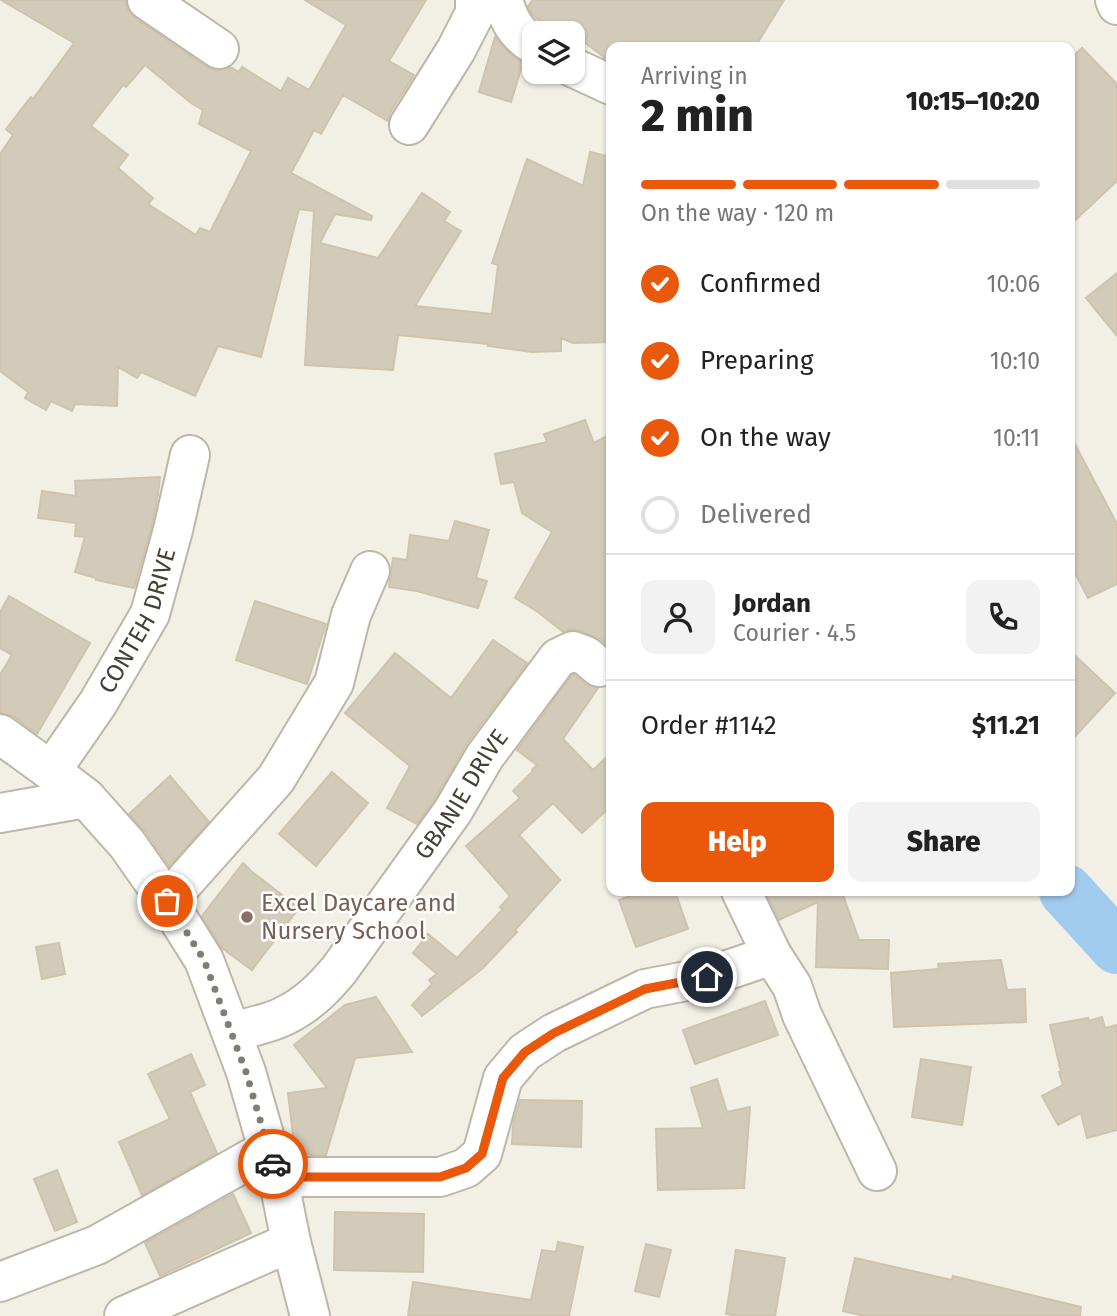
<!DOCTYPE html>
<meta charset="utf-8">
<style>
:root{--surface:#fff;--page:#f2f2f2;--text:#222;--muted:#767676;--line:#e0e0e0;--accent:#ea580c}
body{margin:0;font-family:"Fira Sans",sans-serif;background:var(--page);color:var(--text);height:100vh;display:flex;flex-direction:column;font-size:26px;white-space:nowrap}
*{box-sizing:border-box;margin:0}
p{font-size:23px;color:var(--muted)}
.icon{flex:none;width:38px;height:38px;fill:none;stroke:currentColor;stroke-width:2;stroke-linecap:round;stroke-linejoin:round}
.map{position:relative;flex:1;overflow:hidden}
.panel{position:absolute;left:606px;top:42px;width:469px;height:854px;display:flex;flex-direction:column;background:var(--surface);border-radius:14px;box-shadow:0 2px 5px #0004}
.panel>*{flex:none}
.controls{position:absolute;left:522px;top:21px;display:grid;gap:14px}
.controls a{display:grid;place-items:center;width:63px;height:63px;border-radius:14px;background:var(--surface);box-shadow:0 2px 5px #0004;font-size:35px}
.pin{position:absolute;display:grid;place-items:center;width:60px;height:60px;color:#fff;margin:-30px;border:4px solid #fff;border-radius:50%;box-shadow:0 2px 7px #0007}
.courier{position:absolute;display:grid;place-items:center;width:70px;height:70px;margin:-35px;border:5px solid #ea580c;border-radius:50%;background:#fff;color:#222;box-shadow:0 2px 9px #0007}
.headline em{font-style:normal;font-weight:800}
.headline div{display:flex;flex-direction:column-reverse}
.headline{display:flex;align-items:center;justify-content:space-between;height:119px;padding:0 35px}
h1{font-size:46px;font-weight:800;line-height:52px}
.bar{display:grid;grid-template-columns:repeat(4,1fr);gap:10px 7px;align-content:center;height:84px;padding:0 35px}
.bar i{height:9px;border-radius:5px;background:var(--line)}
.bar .selected{background:var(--accent)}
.bar p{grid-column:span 4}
.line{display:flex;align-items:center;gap:18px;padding:0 35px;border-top:2px solid var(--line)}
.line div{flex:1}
.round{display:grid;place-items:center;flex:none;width:74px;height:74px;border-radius:14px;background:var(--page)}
ol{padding:0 35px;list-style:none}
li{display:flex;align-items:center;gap:21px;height:77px}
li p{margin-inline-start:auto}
li .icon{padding:7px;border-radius:50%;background:var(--accent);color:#fff;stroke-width:4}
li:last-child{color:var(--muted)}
li i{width:38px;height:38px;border:4px solid var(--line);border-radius:50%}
.primary-button{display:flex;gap:14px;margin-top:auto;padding:14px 35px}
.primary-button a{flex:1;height:80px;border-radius:14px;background:var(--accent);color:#fff;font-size:28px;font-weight:800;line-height:80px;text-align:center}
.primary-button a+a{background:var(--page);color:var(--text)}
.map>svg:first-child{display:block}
</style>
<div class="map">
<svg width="1117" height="1316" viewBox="0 0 1117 1316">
<rect width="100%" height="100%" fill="#f2efe4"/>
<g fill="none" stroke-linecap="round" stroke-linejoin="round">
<path stroke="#a0cbef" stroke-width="54" d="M 1066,891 L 1117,947"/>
</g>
<path fill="#d3cbba" stroke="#cec3ad" stroke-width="2" fill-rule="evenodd" d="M 1,0 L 125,0 L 128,10 L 135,18 L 207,67 L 218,71 L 230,67 L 239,72 L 242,67 L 281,91 L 288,78 L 309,90 L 346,25 L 305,0 L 426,0 L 389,61 L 414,75 L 390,113 L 388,121 L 343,95 L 321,134 L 314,130 L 291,173 L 372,216 L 371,220 L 335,214 L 320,243 L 378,258 L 422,193 L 450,212 L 444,221 L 461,231 L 415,306 L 492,314 L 498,265 L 492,263 L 527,159 L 583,186 L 590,152 L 611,157 L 611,342 L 573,343 L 561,338 L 561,351 L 532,352 L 488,346 L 488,344 L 398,335 L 393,370 L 305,365 L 314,211 L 299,209 L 261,357 L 218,346 L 195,396 L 141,372 L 137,378 L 118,367 L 117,406 L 75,404 L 72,411 L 51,401 L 46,410 L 25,398 L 28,392 L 0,371 L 0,154 L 13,135 L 6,129 L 31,97 L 33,99 L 74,43 ZM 145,65 L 191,103 L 203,110 L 199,124 L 251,151 L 210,232 L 200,228 L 196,235 L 148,204 L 153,198 L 118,168 L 128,155 L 91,126 L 123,85 L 126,87 Z
M 533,0 L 784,0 L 755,47 L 611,47 L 611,61 L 605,58 L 572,33 L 552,33 L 532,14 L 528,6 Z
M 495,37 L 508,52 L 523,63 L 511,102 L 479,92 Z
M 1082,48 L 1117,84 L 1117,181 L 1069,226 L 1069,60 Z
M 1117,273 L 1117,336 L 1086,298 Z
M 585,420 L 594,443 L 611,434 L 611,648 L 600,639 L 581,631 L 572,629 L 563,632 L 538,612 L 515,598 L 552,532 L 522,513 L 514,482 L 501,484 L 495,454 L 547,442 L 544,434 Z
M 1069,433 L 1117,524 L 1117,584 L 1088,598 L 1069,562 Z
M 160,477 L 158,495 L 152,525 L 134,588 L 96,580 L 96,578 L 75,572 L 85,537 L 75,536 L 76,523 L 38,518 L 42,491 L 76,496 L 75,481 Z
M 455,521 L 489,530 L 476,578 L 487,581 L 478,608 L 417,591 L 389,587 L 393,558 L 407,560 L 410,535 L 449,541 Z
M 9,596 L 90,643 L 37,734 L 13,716 L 0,713 L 0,675 L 12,655 L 0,648 L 0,612 Z
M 255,601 L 326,624 L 307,684 L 236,660 Z
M 493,640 L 527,663 L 467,743 L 435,799 L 417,824 L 387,808 L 410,766 L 345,713 L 395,653 L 451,698 Z
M 1069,650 L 1115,693 L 1069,743 Z
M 572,675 L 575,675 L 585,684 L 598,688 L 563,739 L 593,770 L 611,753 L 611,806 L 582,833 L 553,803 L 519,835 L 560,880 L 515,930 L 517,932 L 483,968 L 422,1016 L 412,1005 L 432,984 L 429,980 L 437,974 L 413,953 L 428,934 L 457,958 L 503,909 L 500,907 L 510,896 L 466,846 L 520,798 L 513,791 L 533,771 L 532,770 L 537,765 L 517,750 Z
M 332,772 L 368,803 L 316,866 L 279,834 Z
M 170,776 L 209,822 L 169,866 L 145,831 L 129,814 Z
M 243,863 L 251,871 L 299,908 L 252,970 L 222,948 L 202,916 Z
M 644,891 L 675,891 L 688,929 L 636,947 L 619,900 Z
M 765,891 L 844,891 L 842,892 L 859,940 L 889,940 L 888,969 L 816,967 L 818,902 L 779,920 Z
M 59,943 L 65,974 L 42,979 L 36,947 Z
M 1001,960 L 1007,990 L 1025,989 L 1026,1022 L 894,1027 L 891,973 L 939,969 L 938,964 Z
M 376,997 L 412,1052 L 355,1058 L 326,1155 L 310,1155 L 295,1151 L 288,1093 L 327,1088 L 294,1045 L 345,1005 Z
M 765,1001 L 778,1035 L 695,1064 L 683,1030 Z
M 1102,1017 L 1105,1028 L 1117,1025 L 1117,1130 L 1087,1138 L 1081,1113 L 1058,1125 L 1042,1096 L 1063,1085 L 1059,1072 L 1061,1072 L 1050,1025 L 1088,1018 L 1089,1021 Z
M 191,1054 L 205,1085 L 190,1092 L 217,1153 L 142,1195 L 119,1142 L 170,1119 L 148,1074 Z
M 921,1059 L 971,1067 L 962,1125 L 912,1117 Z
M 717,1079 L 727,1112 L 750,1107 L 744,1188 L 658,1190 L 656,1129 L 703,1128 L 691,1088 Z
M 520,1100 L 582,1101 L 581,1147 L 512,1144 L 513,1125 Z
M 57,1170 L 77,1222 L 55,1231 L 34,1179 Z
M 233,1194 L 251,1233 L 160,1276 L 145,1243 Z
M 335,1212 L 424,1214 L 423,1272 L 334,1270 Z
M 558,1242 L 583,1247 L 569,1316 L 408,1316 L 413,1282 L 531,1300 L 542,1250 L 556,1252 Z
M 646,1244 L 671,1250 L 659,1297 L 635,1291 Z
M 736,1250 L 785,1258 L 775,1316 L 740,1316 L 726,1314 Z
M 855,1258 L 952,1280 L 953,1276 L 1081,1307 L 1080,1316 L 865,1316 L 843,1311 Z"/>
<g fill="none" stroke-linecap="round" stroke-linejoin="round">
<g stroke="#bdb7a7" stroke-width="42">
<g id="minor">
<path d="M 147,0 L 219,49"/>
<path d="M 503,0 C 509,20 515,33 534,45"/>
<path d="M 1115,0 L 1117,5"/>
<path d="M 572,67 L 611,85"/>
<path d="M 409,125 L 456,50 L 475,13 L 475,0"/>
<path d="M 0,734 L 51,771 L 86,798 L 127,844 L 167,901 L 204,960 L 246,1072 L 268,1149 L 278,1177 L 291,1242 L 310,1316"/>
<path id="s1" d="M 51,771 L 98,703 L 150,614 L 173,530 L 190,455"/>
<path d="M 0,813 L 86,798"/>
<path d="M 741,891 L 772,955"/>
<path d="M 167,901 L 276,779 L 334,683 L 351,615 L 370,571"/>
<path id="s2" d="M 232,1032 C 249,1027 269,1024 284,1016 C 307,1005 323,989 339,970 L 453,811 L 485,756 L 558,658 L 573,651 L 586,656 L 599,667"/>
<path d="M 278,1177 L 440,1177 L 466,1168 L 482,1154 L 503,1078 L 525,1052 L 554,1033 L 645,989 L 707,977 L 772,955 L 792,986 L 802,1015 L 877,1171"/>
<path d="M 0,1282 L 97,1245 L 268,1149"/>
<path d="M 124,1316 L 291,1242"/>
</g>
</g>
<use href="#minor" stroke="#fff" stroke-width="38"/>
</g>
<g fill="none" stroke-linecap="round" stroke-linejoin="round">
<path stroke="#817d72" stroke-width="7" stroke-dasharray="0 12.6" d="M 167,901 L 204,960 L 246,1072 L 273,1164"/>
<path stroke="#ea580c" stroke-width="9" d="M 273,1164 L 278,1177 L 440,1177 L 466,1168 L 482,1154 L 503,1078 L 525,1052 L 554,1033 L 645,989 L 707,977"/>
</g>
<circle fill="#8d6e63" stroke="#fff" stroke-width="2.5" cx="247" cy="917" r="7"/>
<g text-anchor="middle" stroke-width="5" stroke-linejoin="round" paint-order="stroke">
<g font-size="24" fill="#443f34" stroke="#fff">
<text dy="8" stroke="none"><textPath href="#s1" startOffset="175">CONTEH DRIVE</textPath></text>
<text dy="8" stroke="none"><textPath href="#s2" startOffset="341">GBANIE DRIVE</textPath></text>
</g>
<g font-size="24" fill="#785e54" stroke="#fff" text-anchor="start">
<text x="261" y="911">Excel Daycare and<tspan x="261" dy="28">Nursery School</tspan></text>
</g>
</g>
</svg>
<div class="controls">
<a><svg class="icon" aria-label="layers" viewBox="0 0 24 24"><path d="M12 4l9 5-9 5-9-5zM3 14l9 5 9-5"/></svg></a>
</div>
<div class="pin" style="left:167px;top:901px;background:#ea580c"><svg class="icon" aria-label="bag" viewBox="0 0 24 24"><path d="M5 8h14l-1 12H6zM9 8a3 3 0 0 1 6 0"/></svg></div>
<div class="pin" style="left:707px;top:977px;background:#1f2937"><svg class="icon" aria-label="home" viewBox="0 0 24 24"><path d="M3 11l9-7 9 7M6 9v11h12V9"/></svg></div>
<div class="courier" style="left:273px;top:1164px"><svg class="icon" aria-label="car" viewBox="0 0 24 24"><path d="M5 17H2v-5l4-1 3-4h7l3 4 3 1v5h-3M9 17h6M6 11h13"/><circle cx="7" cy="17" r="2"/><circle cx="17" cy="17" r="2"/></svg></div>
<section class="panel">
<div class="headline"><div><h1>2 min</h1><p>Arriving in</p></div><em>10:15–10:20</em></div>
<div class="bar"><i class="selected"></i><i class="selected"></i><i class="selected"></i><i></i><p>On the way · 120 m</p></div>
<ol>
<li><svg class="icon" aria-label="check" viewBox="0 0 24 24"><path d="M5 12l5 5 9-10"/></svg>Confirmed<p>10:06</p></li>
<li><svg class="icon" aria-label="check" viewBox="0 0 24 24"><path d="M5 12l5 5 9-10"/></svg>Preparing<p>10:10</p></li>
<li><svg class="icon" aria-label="check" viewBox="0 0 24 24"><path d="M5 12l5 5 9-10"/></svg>On the way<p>10:11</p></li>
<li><i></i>Delivered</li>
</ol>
<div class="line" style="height:126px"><a class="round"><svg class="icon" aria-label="person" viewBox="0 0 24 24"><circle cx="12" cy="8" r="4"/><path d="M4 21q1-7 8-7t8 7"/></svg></a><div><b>Jordan</b><p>Courier · 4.5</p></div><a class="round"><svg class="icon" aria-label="phone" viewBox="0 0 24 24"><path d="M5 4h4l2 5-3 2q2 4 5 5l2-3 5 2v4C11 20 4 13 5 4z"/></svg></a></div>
<div class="line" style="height:91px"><div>Order #1142</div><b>$11.21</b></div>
<div class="primary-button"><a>Help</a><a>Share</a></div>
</section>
</div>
